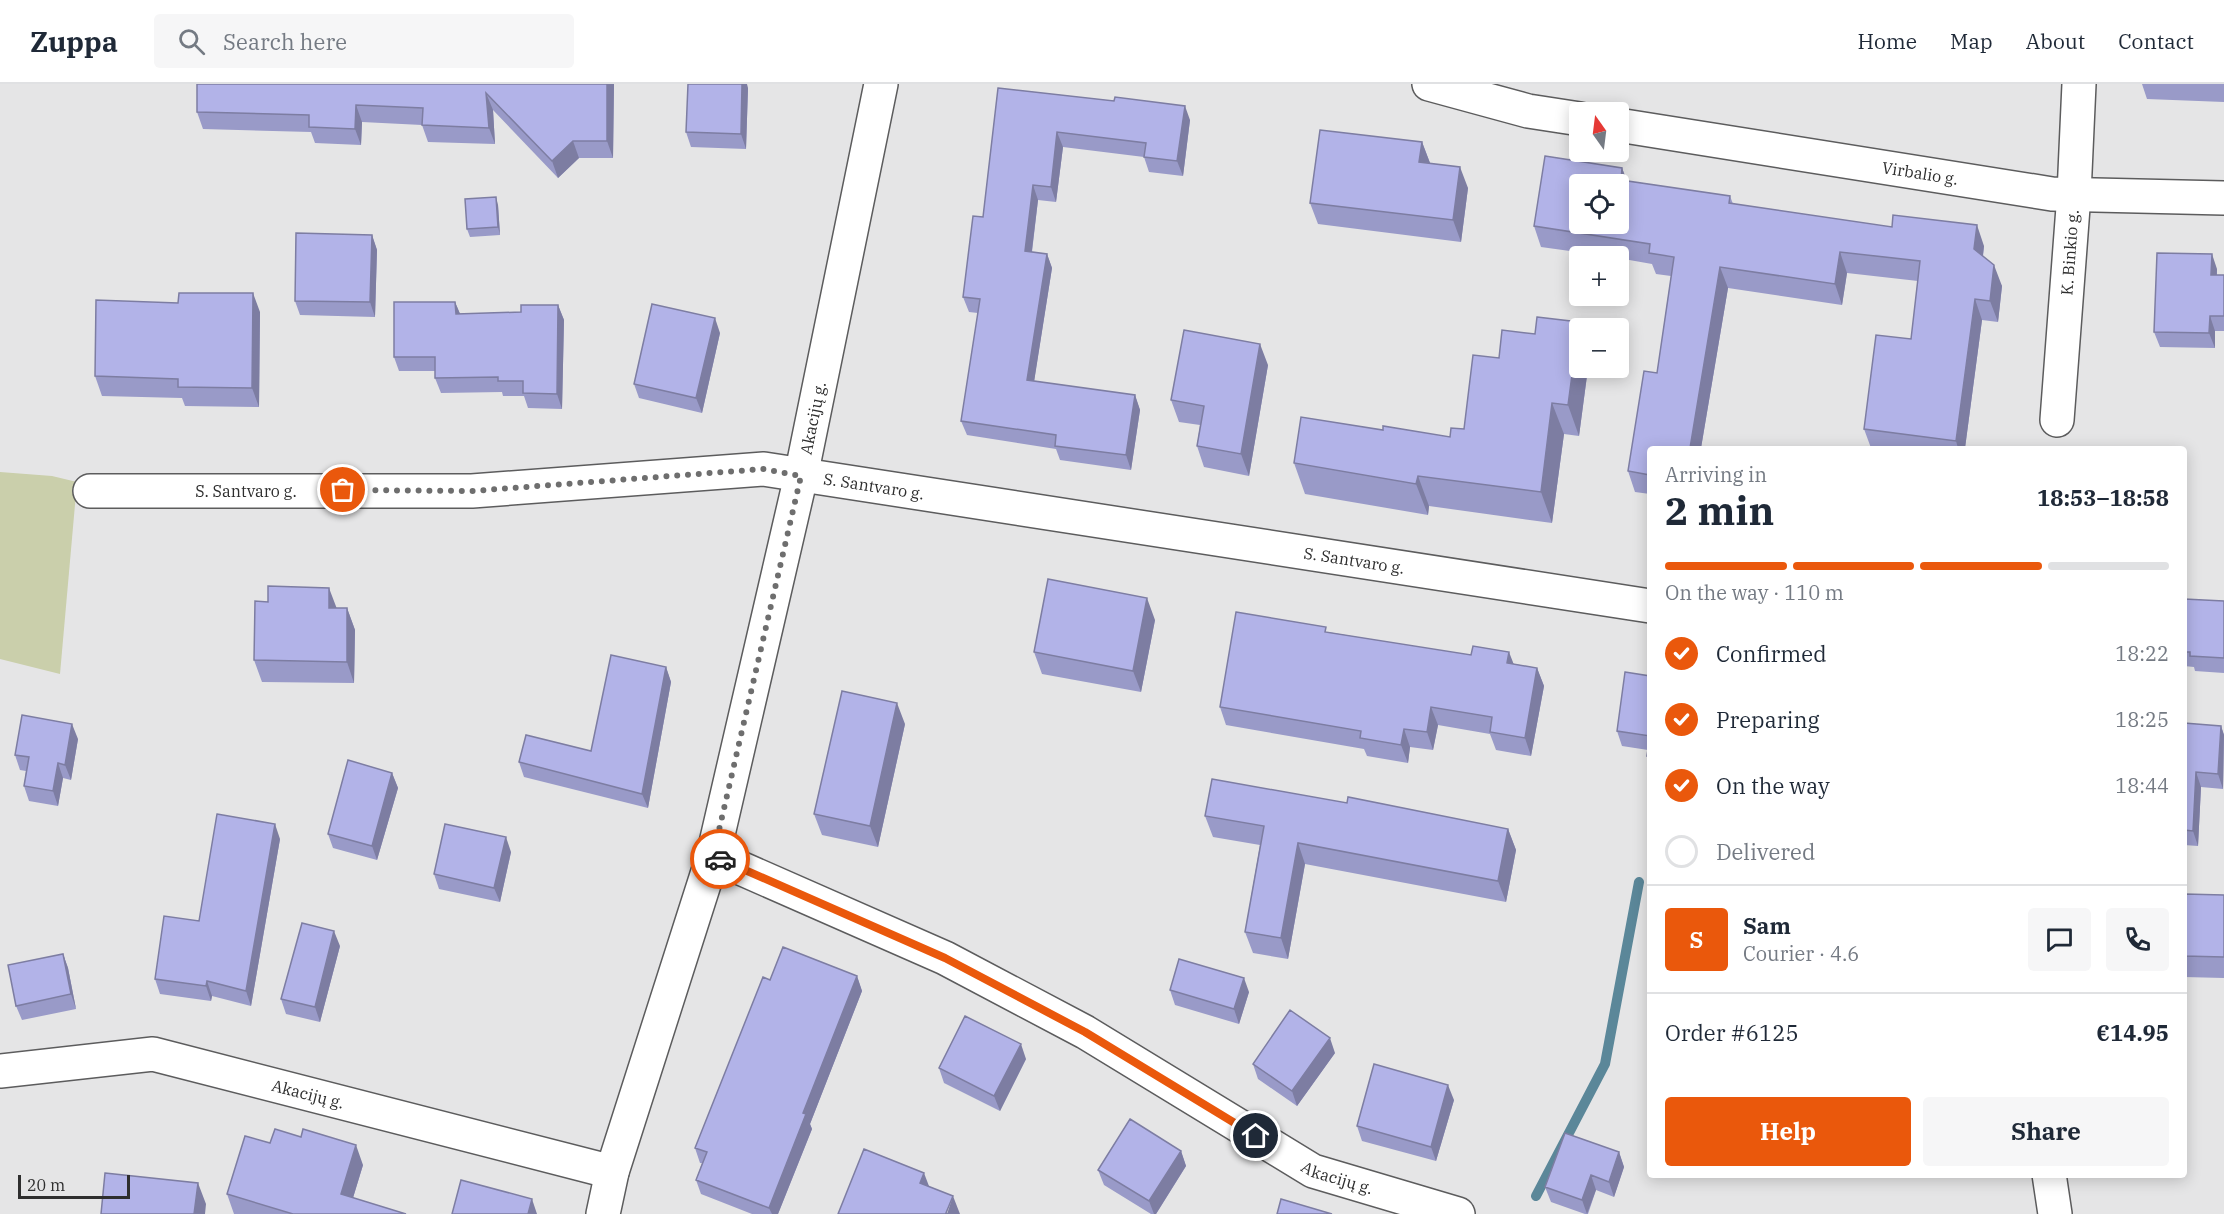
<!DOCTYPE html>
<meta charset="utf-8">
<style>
:root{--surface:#fff;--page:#f6f6f7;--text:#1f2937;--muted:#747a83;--line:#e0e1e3;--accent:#ea580c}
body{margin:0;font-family:"IBM Plex Serif",serif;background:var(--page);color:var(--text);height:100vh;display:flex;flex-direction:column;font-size:22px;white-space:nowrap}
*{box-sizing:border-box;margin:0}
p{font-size:20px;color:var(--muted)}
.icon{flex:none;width:33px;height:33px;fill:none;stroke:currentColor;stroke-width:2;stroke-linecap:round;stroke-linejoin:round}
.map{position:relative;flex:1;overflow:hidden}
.drawer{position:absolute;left:1647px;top:362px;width:540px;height:732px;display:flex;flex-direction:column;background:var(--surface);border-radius:6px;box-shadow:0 3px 15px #0003}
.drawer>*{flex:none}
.needle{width:39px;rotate:346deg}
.controls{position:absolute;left:1569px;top:18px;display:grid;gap:12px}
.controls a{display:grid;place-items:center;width:60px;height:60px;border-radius:6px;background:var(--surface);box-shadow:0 3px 15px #0003;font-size:30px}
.scale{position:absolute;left:18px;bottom:15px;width:112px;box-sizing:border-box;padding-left:6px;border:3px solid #2e2e2e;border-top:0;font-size:16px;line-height:21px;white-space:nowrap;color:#2e2e2e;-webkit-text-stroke:4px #e5e5e6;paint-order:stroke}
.pin{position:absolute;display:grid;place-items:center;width:51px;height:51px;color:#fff;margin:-26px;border:3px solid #fff;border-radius:50%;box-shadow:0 2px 6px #0007}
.courier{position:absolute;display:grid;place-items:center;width:60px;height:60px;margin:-30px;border:4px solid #ea580c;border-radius:50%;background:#fff;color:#222;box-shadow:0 2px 8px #0007}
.head em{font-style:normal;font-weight:700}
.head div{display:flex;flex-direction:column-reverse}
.head{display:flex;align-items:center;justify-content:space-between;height:102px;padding:0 18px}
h1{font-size:39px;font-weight:700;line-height:45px}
.bar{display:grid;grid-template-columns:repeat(4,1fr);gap:9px 6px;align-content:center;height:72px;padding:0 18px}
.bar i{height:8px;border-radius:4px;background:var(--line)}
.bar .current{background:var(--accent)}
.bar p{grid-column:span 4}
.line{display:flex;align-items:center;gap:15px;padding:0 18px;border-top:2px solid var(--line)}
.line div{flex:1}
.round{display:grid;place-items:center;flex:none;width:63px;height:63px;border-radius:6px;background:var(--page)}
ol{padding:0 18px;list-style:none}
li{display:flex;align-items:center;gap:18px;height:66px}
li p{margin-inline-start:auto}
li .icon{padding:6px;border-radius:50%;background:var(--accent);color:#fff;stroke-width:4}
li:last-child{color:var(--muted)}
li i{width:33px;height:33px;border:3px solid var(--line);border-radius:50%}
.cta{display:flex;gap:12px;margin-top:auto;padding:12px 18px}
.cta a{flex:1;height:69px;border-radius:6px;background:var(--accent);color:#fff;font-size:24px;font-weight:700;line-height:69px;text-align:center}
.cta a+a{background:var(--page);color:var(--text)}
header{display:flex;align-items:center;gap:36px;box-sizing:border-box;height:84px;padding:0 30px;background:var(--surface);border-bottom:2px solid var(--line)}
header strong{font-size:28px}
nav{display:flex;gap:33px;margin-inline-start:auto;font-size:21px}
.search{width:420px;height:54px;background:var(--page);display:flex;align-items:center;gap:15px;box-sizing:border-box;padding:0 21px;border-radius:6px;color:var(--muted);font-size:22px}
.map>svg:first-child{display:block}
</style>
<header>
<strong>Zuppa</strong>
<div class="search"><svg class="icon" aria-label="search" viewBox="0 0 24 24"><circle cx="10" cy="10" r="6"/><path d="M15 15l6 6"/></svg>Search here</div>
<nav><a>Home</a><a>Map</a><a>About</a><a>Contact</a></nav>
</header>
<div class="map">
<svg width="2224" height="1130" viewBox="0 0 2224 1130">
<rect width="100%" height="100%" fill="#e5e5e6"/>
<path fill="#cacfab" d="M 0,388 L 52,392 L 77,398 L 60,590 L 0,575 Z"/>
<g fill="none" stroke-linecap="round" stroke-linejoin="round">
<path stroke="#5b8799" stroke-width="10" d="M 1536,1112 L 1605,980 L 1639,798"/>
<g stroke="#5c5c5d" stroke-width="36">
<g id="minor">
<path d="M 1429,0 L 1528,27 L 1580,35"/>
<path id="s1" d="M 1618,41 L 2052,110 L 2224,114"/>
<path id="s2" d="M 2057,336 L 2074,110 L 2079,0"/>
<path id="s3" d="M 90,407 L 472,407 L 764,385 L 1650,522"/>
<path id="s4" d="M 713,772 L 945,874 L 1085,948 L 1313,1087 L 1458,1130"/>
<path id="s5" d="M 0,987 L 153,970 L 612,1088"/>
<path d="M 2049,1090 L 2055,1130"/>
<path id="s6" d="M 603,1130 L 612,1088 L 713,772 L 801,392 L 881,0"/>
</g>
</g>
<use href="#minor" stroke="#fff" stroke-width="33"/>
</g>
<path fill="#999ac8" d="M 197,0 L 614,0 L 613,74 L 579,74 L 558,94 L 493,26 L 495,60 L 428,58 L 422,41 L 362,38 L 361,61 L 315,59 L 311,48 L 203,45 L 197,28 Z
M 2142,0 L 2224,0 L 2224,18 L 2147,15 Z
M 748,4 L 746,65 L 691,63 L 686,48 Z
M 998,4 L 1114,17 L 1190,36 L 1183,92 L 1149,88 L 1144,73 L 1063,63 L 1056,118 L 1038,116 L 1032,168 L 1047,170 L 1052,184 L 1034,297 L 1135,311 L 1140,326 L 1131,386 L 1060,376 L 1056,365 L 967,351 L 961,337 L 978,229 L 969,228 L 963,213 L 983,133 Z
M 1422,58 L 1430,79 L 1468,104 L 1461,158 L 1318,140 L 1310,119 Z
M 1622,84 L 1627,97 L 1730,112 L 1733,120 L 1984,162 L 1983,173 L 2002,202 L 1998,238 L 1982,236 L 1965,364 L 1871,364 L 1864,345 L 1911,255 L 1918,197 L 1847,189 L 1842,221 L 1728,204 L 1701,364 L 1650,364 L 1650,410 L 1635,408 L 1628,387 L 1657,289 L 1671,192 L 1656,190 L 1652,180 L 1618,174 L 1618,172 L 1606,172 L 1541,163 L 1534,142 Z
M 498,121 L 500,151 L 470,153 L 467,145 Z
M 372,151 L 377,166 L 375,233 L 300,231 L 295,217 Z
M 2217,185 L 2217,191 L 2224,191 L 2224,247 L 2215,247 L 2215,264 L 2160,263 L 2154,248 Z
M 455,218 L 460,230 L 521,228 L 558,221 L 564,236 L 562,325 L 528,324 L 524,312 L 503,312 L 502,308 L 441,309 L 435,294 L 435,287 L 399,287 L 394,273 Z
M 178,219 L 260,228 L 259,323 L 185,322 L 182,314 L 102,312 L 95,292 Z
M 1579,238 L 1581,244 L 1580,244 L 1580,284 L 1588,284 L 1579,352 L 1564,350 L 1552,439 L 1429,422 L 1428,431 L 1305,410 L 1294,379 L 1383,346 L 1450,353 L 1464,345 L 1499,274 L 1535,250 Z
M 720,249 L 702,329 L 639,314 L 634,300 Z
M 1268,281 L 1249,392 L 1204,383 L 1197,362 L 1200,341 L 1179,338 L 1171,316 Z
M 2184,515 L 2224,517 L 2224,589 L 2195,587 L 2194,583 L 2184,582 Z
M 337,524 L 347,524 L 355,546 L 354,599 L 262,598 L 254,576 Z
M 1155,536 L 1141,608 L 1042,590 L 1034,568 Z
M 1328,548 L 1537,584 L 1544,602 L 1531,672 L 1496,666 L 1490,650 L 1438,641 L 1433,666 L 1410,663 L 1408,679 L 1367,672 L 1364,665 L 1226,641 L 1220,623 Z
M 666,583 L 671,598 L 648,724 L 524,693 L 519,678 L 591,667 Z
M 1650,592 L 1650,680 L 1647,672 L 1648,666 L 1622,662 L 1617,647 Z
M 2184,639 L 2221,642 L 2224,651 L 2223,705 L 2201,703 L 2198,762 L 2184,761 Z
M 905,640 L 878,763 L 822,751 L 814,730 Z
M 78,655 L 71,696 L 63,694 L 58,722 L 29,717 L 24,702 L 26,687 L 20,686 L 15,671 Z
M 392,689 L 398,704 L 377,776 L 333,764 L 328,750 Z
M 1347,719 L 1508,745 L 1516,766 L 1506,818 L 1305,780 L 1288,875 L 1253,869 L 1245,848 L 1260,761 L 1213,753 L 1205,732 Z
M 280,755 L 251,922 L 212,912 L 211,917 L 160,910 L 155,895 L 199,837 Z
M 511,768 L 500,818 L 439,805 L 434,790 Z
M 2184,810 L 2224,811 L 2224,894 L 2184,893 Z
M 340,862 L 320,938 L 286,930 L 281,915 Z
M 63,870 L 68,884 L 76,925 L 22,936 L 16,922 Z
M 857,892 L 862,907 L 810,1040 L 812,1045 L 778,1130 L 752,1130 L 701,1110 L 696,1096 L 702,1079 L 700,1079 L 695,1064 Z
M 1170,906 L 1249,908 L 1239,940 L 1175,921 Z
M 1335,969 L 1297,1022 L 1258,995 L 1253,980 Z
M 1026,975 L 1000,1027 L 944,999 L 939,984 Z
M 1454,1016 L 1436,1077 L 1362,1057 L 1357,1042 Z
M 270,1059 L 363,1081 L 353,1114 L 406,1130 L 234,1130 L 227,1110 Z
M 1181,1067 L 1186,1082 L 1156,1130 L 1151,1130 L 1104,1101 L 1098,1086 Z
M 1619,1068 L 1624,1083 L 1614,1113 L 1596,1106 L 1588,1130 L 1585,1130 L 1551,1118 L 1545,1103 Z"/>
<path fill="#7d7da2" d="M 607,0 L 614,0 L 613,74 L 607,57 Z
M 742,0 L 747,0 L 748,4 L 746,65 L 741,50 Z
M 486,9 L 493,26 L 495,60 L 489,44 Z
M 356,21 L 362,38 L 361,61 L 355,45 Z
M 1185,22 L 1190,36 L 1183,92 L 1177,77 Z
M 1057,48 L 1063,63 L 1056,118 L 1051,103 Z
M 573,57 L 579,74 L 558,94 L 552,77 Z
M 1422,58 L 1430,79 L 1419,78 Z
M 1460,83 L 1468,104 L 1461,158 L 1453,136 Z
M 1622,84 L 1630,105 L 1621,96 Z
M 1033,101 L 1038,116 L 1030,182 L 1025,167 Z
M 496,113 L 498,121 L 500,151 L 498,143 Z
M 1977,141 L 1984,162 L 1981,186 L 1974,165 Z
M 372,151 L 377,166 L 375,233 L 370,218 Z
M 1840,168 L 1847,189 L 1842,221 L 1835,200 Z
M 1047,170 L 1052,184 L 1032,311 L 1027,296 Z
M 2212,170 L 2217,185 L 2216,205 L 2211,191 Z
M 1994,181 L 2002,202 L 1998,238 L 1990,217 Z
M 1720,183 L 1728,204 L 1701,364 L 1690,364 Z
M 253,209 L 260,228 L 259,323 L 252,304 Z
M 1975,215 L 1982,236 L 1965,364 L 1958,364 L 1956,357 Z
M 455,218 L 461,232 L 456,230 Z
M 558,221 L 564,236 L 562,325 L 557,310 Z
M 2210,232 L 2215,247 L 2215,264 L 2209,249 Z
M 715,234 L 720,249 L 702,329 L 696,314 Z
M 1579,238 L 1581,244 L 1580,244 L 1580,284 L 1588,284 L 1579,352 L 1568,321 Z
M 1260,260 L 1268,281 L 1249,392 L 1241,370 Z
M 1135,311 L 1140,326 L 1131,386 L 1126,371 Z
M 1552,319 L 1564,350 L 1552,439 L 1541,408 Z
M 1418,392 L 1429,422 L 1428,431 L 1416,400 Z
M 329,504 L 337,525 L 329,524 Z
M 1147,514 L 1155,536 L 1141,608 L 1133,587 Z
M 347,524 L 355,546 L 354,599 L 347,578 Z
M 1509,568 L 1516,586 L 1507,579 Z
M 666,583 L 671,598 L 648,724 L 642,710 Z
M 1537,584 L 1544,602 L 1531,672 L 1525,654 Z
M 897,619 L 905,640 L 878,763 L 870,742 Z
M 1431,623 L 1438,641 L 1433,666 L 1427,648 Z
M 72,640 L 78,655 L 71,696 L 65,681 Z
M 2221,642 L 2224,651 L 2223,705 L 2218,690 Z
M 1404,645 L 1410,663 L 1408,679 L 1401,661 Z
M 58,679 L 63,694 L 58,722 L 53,707 Z
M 2196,688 L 2201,703 L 2198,762 L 2193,747 Z
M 392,689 L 398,704 L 377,776 L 372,762 Z
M 275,740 L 280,755 L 251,922 L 246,907 Z
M 1508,745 L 1516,766 L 1506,818 L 1498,797 Z
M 506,753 L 511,768 L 500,818 L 494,804 Z
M 1298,759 L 1305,780 L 1288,875 L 1281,854 Z
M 334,847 L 340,862 L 320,938 L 315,923 Z
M 63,870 L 68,884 L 76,925 L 71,910 Z
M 857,892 L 862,907 L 810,1040 L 812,1045 L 778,1130 L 772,1130 L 769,1124 L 803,1029 Z
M 1244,894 L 1249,908 L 1239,940 L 1234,925 Z
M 207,897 L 212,912 L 211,917 L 206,902 Z
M 1330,954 L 1335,969 L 1297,1022 L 1292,1007 Z
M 1021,960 L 1026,975 L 1000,1027 L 994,1012 Z
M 1448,1001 L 1454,1016 L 1436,1077 L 1431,1063 Z
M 356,1061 L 363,1081 L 348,1130 L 341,1110 Z
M 1181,1067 L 1186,1082 L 1156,1130 L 1154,1130 L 1149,1117 Z
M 1619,1068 L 1624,1083 L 1614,1113 L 1609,1098 Z
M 924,1089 L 932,1110 L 920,1099 Z
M 1591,1091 L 1596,1106 L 1587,1130 L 1582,1116 Z
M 198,1099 L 206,1120 L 205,1130 L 194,1130 Z
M 953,1112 L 960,1130 L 947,1130 Z
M 532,1115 L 537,1130 L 528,1130 Z"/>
<path fill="#b2b3e8" stroke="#7d7da2" stroke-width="1.5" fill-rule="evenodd" d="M 197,0 L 607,0 L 607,57 L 573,57 L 552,77 L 486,9 L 489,44 L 422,41 L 423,24 L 356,21 L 355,45 L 309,43 L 309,31 L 197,28 Z
M 688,0 L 742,0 L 741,50 L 686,48 Z
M 998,4 L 1114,17 L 1115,13 L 1185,22 L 1177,77 L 1144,73 L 1146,59 L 1057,48 L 1051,103 L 1033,101 L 1025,167 L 1047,170 L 1027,296 L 1135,311 L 1126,371 L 1055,362 L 1056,351 L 961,337 L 980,215 L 963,213 L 973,132 L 983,133 Z
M 1320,46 L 1422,58 L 1419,78 L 1460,83 L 1453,136 L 1310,119 Z
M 1545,72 L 1622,84 L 1621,96 L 1730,112 L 1729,119 L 1892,143 L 1893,131 L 1977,141 L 1974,165 L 1994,181 L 1990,217 L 1975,215 L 1956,357 L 1864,345 L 1876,251 L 1911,255 L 1920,177 L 1840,168 L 1835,200 L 1720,183 L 1690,364 L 1650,364 L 1650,391 L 1628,387 L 1644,287 L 1657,289 L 1674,173 L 1649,169 L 1650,160 L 1534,142 ZM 1580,100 L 1618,100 L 1618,140 L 1580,140 Z
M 496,113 L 498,143 L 467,145 L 465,115 Z
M 296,149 L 372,151 L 370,218 L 295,217 Z
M 2157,169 L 2212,170 L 2211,191 L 2224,191 L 2224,232 L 2210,232 L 2209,249 L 2154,248 Z
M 179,209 L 253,209 L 252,304 L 178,303 L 178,295 L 95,292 L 96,216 L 178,219 Z
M 394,218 L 455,218 L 456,230 L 521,228 L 521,221 L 558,221 L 557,310 L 523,309 L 523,297 L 498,297 L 498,293 L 435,294 L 435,273 L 394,273 Z
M 652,220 L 715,234 L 696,314 L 634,300 Z
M 1537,233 L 1579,238 L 1568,321 L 1552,319 L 1541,408 L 1418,392 L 1416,400 L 1294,379 L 1301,333 L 1383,346 L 1383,342 L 1450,353 L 1451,344 L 1464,345 L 1473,271 L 1499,274 L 1502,246 L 1535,250 Z
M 1184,246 L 1260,260 L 1241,370 L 1197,362 L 1204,322 L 1171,316 Z
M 1048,495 L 1147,514 L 1133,587 L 1034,568 Z
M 268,502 L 329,504 L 329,524 L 347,524 L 347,578 L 254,576 L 255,517 L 268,518 Z
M 2184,515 L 2224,517 L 2224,574 L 2190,572 L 2190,568 L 2184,568 Z
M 1236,528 L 1326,543 L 1325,548 L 1471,571 L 1473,562 L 1509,568 L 1507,579 L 1537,584 L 1525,654 L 1490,648 L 1492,633 L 1431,623 L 1427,648 L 1404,645 L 1401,661 L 1360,654 L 1361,647 L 1220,623 Z
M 611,571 L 666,583 L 642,710 L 519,678 L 526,651 L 591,667 Z
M 1625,588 L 1650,592 L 1650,652 L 1617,647 Z
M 842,607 L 897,619 L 870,742 L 814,730 Z
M 22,631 L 72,640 L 65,681 L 58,679 L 53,707 L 24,702 L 29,673 L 15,671 Z
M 2184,639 L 2221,642 L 2218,690 L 2196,688 L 2193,747 L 2184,746 Z
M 1650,652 L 1650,672 L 1647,672 Z
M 348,676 L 392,689 L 372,762 L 328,750 Z
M 1212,695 L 1347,719 L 1348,713 L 1508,745 L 1498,797 L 1298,759 L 1281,854 L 1245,848 L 1264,742 L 1205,732 Z
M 217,730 L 275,740 L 246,907 L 207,897 L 206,902 L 155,895 L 164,832 L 199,837 Z
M 445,740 L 506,753 L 494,804 L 434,790 Z
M 2184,810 L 2224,811 L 2224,873 L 2184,872 Z
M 302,839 L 334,847 L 315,923 L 281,915 Z
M 783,863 L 857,892 L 803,1029 L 806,1030 L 769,1124 L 696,1096 L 707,1068 L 695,1064 L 763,893 L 770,896 Z
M 63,870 L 71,910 L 16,922 L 8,881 Z
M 1179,875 L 1244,894 L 1234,925 L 1170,906 Z
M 1290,926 L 1330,954 L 1292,1007 L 1253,980 Z
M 965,932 L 1021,960 L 994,1012 L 939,984 Z
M 1374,980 L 1448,1001 L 1431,1063 L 1357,1042 Z
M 1130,1035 L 1181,1067 L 1149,1117 L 1098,1086 Z
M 275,1045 L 301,1053 L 303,1045 L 356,1061 L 341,1110 L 406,1130 L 293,1130 L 227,1110 L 245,1052 L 270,1059 Z
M 1565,1049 L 1619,1068 L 1609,1098 L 1591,1091 L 1582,1116 L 1545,1103 Z
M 864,1065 L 924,1089 L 920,1099 L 953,1112 L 946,1129 L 948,1130 L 838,1130 Z
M 105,1089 L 198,1099 L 194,1130 L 101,1130 Z
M 461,1096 L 532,1115 L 528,1130 L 452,1130 Z
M 1281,1115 L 1332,1130 L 1277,1130 Z"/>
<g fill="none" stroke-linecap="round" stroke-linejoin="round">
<path stroke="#6e6e6e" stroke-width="6" stroke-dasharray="0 10.8" d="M 343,406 L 472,407 L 764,385 L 801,392 L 713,772 L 720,775"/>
<path stroke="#ea580c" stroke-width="8" d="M 720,775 L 945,874 L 1085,948 L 1256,1052"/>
</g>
<g text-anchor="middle" stroke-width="4.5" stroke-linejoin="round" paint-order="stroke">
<g font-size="16" fill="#2e2e2e" stroke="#e5e5e6">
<text dy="6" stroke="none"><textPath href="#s1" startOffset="306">Virbalio g.</textPath></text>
<text dy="6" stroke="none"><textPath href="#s2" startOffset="168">K. Binkio g.</textPath></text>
<text dy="6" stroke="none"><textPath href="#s6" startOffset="824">Akacijų g.</textPath></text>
<text dy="6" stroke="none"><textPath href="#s3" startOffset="786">S. Santvaro g.</textPath></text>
<text dy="6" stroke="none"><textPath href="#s3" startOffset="156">S. Santvaro g.</textPath></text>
<text dy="6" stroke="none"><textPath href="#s3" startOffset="1272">S. Santvaro g.</textPath></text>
<text dy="6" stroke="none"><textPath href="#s5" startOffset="314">Akacijų g.</textPath></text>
<text dy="6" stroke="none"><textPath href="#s4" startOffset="704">Akacijų g.</textPath></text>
</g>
</g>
</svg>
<div class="controls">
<a><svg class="needle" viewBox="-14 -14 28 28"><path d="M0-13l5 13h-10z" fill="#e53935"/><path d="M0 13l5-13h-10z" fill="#747a83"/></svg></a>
<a><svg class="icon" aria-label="locate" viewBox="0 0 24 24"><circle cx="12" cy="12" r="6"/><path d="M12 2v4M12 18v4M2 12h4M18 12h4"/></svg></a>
<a>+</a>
<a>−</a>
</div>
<div class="scale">20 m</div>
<div class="pin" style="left:343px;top:406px;background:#ea580c"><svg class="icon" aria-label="bag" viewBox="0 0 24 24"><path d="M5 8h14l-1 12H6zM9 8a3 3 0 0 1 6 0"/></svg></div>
<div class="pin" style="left:1256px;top:1052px;background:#1f2937"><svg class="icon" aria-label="home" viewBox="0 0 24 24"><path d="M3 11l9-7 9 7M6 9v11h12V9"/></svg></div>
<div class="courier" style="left:720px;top:775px"><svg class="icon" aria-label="car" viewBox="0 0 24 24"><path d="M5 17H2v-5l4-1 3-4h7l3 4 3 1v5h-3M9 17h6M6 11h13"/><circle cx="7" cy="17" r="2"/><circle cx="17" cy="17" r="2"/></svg></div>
<section class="drawer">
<div class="head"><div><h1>2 min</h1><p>Arriving in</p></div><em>18:53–18:58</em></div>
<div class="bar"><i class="current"></i><i class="current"></i><i class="current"></i><i></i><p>On the way · 110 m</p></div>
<ol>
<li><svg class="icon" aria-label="check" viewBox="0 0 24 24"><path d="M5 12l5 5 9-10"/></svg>Confirmed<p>18:22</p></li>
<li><svg class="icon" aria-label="check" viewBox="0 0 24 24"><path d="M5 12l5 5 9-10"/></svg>Preparing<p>18:25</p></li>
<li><svg class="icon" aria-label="check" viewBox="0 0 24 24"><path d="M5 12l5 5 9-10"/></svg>On the way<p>18:44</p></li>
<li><i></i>Delivered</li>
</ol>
<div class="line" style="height:108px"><b class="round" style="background:var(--accent);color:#fff">S</b><div><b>Sam</b><p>Courier · 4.6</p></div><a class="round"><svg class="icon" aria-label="chat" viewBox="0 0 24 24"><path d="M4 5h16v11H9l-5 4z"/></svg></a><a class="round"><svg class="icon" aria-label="phone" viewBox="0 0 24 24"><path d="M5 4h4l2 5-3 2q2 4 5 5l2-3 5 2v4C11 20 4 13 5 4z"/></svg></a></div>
<div class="line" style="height:78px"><div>Order #6125</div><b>€14.95</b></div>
<div class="cta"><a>Help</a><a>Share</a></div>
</section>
</div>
